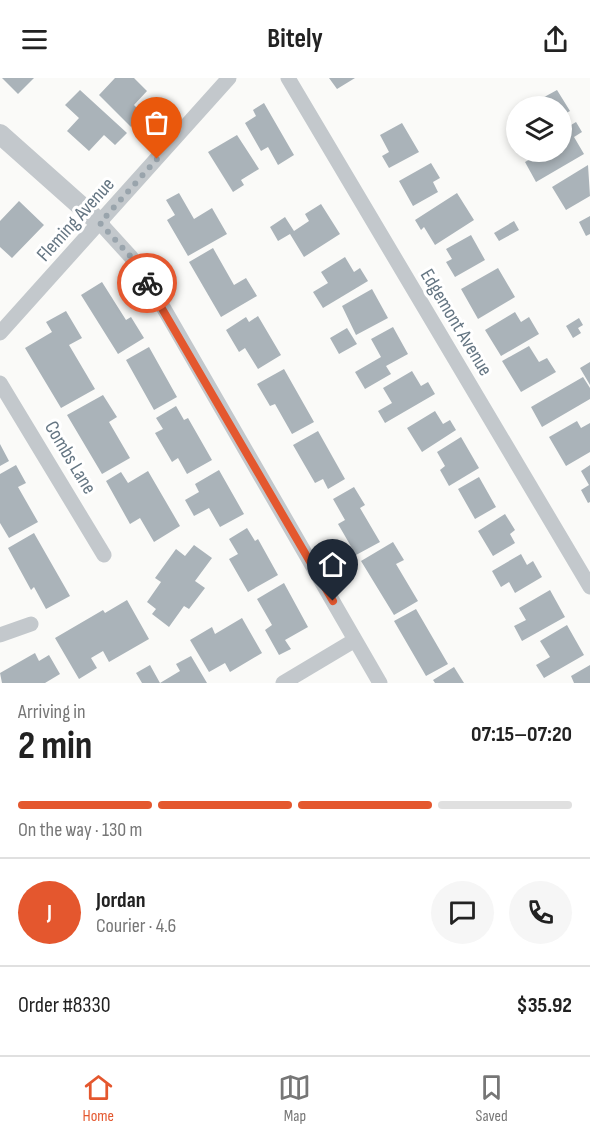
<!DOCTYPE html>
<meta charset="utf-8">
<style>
:root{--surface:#fff;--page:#f6f6f6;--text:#222;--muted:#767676;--line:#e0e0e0;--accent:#e4572e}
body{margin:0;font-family:"Sofia Sans Condensed",sans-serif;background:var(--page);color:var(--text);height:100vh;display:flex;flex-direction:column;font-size:22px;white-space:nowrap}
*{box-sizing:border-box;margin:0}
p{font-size:20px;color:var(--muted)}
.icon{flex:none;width:33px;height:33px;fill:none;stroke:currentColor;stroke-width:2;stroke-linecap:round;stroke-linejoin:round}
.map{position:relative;height:605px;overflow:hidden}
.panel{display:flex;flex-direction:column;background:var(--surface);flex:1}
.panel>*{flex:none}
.controls{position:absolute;left:506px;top:18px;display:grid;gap:12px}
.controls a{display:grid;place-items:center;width:66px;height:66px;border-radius:50%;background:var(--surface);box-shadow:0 3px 9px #0003;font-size:30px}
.pin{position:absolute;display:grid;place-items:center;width:51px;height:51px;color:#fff;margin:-62px -26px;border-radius:50% 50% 50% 0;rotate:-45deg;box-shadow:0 0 6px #0007}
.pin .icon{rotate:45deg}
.courier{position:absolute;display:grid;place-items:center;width:60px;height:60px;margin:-30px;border:4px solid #e4572e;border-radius:50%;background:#fff;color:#222;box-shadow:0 2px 8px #0007}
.overview em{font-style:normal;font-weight:700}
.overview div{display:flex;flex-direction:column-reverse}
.overview{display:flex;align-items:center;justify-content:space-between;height:102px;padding:0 18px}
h1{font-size:39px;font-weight:700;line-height:45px}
.bar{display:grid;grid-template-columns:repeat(4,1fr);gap:9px 6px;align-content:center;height:72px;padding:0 18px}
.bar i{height:8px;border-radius:4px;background:var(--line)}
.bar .selected{background:var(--accent)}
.bar p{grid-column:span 4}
.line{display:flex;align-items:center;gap:15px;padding:0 18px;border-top:2px solid var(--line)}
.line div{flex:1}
.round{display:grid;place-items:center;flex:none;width:63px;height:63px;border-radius:32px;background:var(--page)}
header{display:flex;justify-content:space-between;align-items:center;height:78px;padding:0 18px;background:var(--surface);font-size:27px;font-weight:700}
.dock{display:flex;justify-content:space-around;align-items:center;height:84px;border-top:2px solid var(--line);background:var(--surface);font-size:16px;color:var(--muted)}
.dock a{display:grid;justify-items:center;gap:3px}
.dock .selected{color:var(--accent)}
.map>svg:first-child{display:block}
</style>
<header><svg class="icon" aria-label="menu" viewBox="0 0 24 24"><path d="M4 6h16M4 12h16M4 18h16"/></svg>Bitely<svg class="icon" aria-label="share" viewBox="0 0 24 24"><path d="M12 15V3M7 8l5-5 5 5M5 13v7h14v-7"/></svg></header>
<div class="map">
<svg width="590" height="605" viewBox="0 0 590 605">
<rect width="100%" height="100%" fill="#fafaf8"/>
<path fill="#aab3b9" d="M 2,0 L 34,0 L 18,16 Z
M 115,0 L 134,0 L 147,13 L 134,27 L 143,36 L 131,49 L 99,17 Z
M 329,0 L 355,0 L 337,11 Z
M 80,12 L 127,55 L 115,67 L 104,57 L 89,73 L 67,53 L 79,40 L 65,27 Z
M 557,12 L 570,33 L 561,38 L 561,28 L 528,28 Z
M 264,25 L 294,77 L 278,87 L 268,69 L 261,73 L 245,45 L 256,38 L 253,32 Z
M 576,44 L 582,54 L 574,59 L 584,76 L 536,104 L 525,84 L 543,74 L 561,74 L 561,53 Z
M 402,45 L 419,74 L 389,90 L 382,78 L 389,74 L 380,57 Z
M 237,57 L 259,91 L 241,102 L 244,107 L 233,114 L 208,74 Z
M 431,85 L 440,100 L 433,104 L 438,114 L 413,128 L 399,103 Z
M 588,87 L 590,118 L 566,132 L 552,109 Z
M 179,115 L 194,141 L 212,130 L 227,156 L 188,178 L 167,142 L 175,137 L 166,122 Z
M 457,115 L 474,142 L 435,167 L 424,149 L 421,152 L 415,142 Z
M 19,123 L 44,147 L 12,180 L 0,169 L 0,143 Z
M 321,126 L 340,156 L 304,179 L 290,156 L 278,163 L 270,149 L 285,139 L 294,153 L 309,143 L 305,136 Z
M 590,138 L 590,156 L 586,158 L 579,144 Z
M 514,143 L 519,152 L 499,163 L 494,155 Z
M 471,157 L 485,182 L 455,199 L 446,184 L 452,181 L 446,171 Z
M 213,170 L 234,207 L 246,200 L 257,218 L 221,239 L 189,184 Z
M 345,179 L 354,194 L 360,190 L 368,203 L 323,230 L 313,214 L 328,205 L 321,194 Z
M 498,190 L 515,219 L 478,241 L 461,211 Z
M 102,204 L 126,242 L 131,239 L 144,260 L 118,276 L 81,217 Z
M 372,211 L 388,240 L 356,257 L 342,228 Z
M 66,233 L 82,260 L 69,267 L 95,311 L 61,330 L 25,270 L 52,254 L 46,244 Z
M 515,234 L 521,244 L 529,239 L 539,256 L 501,278 L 485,252 Z
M 258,238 L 281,277 L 258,291 L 245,270 L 239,274 L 226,252 L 246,239 L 249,244 Z
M 579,240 L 583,247 L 578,250 L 581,255 L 573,260 L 566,248 Z
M 393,249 L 408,276 L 386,288 L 391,296 L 365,311 L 355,294 L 381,279 L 371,261 Z
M 347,250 L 357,266 L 339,276 L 330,260 Z
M 529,268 L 539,284 L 547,280 L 556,294 L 521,314 L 502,283 Z
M 149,269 L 177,319 L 154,332 L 126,282 Z
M 590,284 L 590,307 L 580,290 Z
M 284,291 L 314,344 L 292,356 L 275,326 L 270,328 L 257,306 Z
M 412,293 L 421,308 L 428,304 L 435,316 L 385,345 L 378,333 L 392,325 L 383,310 Z
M 583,299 L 590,310 L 590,321 L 542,349 L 531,329 Z
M 103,317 L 117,339 L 109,344 L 130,380 L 102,396 L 67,337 Z
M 176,328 L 184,342 L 188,340 L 212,382 L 187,396 L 178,380 L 172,384 L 155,355 L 163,351 L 156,340 Z
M 435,333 L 443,346 L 450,342 L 456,352 L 422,374 L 407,350 Z
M 577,343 L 581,350 L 590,345 L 590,374 L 566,388 L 549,359 Z
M 318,353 L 345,401 L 328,411 L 323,401 L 315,405 L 293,367 Z
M 461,359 L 479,390 L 449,408 L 440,392 L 445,388 L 437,374 Z
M 0,366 L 9,383 L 0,388 Z
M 16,387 L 26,405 L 18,409 L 38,444 L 9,460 L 0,445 L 0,396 Z
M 590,387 L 590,424 L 588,425 L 581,412 L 589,407 L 581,393 Z
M 219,392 L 244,436 L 220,449 L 209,430 L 194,438 L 185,422 L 199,414 L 195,406 Z
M 148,393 L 180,448 L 154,464 L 140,440 L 130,446 L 106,403 L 121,394 L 128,405 Z
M 479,399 L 496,429 L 475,441 L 458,411 Z
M 354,409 L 365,427 L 360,430 L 380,464 L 356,477 L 338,446 L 345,442 L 333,421 Z
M 505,436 L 515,452 L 510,456 L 515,465 L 493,478 L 478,453 Z
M 247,450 L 255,463 L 258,461 L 278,497 L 248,514 L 229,481 L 238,476 L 229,461 Z
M 34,455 L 70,518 L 46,531 L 34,509 L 31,512 L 8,470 Z
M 393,464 L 404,482 L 396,486 L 418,523 L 394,537 L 361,483 Z
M 194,467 L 212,480 L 195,503 L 205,510 L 189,531 L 184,528 L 169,549 L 152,536 L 156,531 L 147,524 L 161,504 L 155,500 L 176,471 L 185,478 Z
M 521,476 L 527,487 L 533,483 L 542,499 L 515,515 L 509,504 L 501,509 L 492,493 Z
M 284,505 L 308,549 L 285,562 L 291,571 L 279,577 L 265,552 L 272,547 L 257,521 Z
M 550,512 L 565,539 L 522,563 L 514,548 L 526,542 L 519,530 Z
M 127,522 L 149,561 L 109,584 L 103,573 L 91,580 L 97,590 L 79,601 L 55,560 L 103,532 L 105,535 Z
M 416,531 L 448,586 L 426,598 L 394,543 Z
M 242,540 L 262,575 L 230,594 L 225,585 L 209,594 L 190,562 L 212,549 L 215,556 Z
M 567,547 L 584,577 L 544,600 L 536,587 L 550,579 L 540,563 Z
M 35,575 L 39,583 L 49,577 L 60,596 L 45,605 L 2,605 L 0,595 Z
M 191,578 L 207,605 L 142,605 L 136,595 L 150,587 L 160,605 L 180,593 L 176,586 Z
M 590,587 L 590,605 L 574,605 L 571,598 Z
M 454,589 L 464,605 L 435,605 L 433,602 Z"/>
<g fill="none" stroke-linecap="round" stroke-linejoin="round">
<path stroke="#c3c8cc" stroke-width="15" d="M 288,0 L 590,509
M 100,145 L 131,179 L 163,229 L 380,605
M 0,255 L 229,0
M 0,305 L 104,477
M 0,557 L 31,546
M 283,605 L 355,562"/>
<path stroke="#c3c8cc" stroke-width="20" d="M 0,56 L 100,145"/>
</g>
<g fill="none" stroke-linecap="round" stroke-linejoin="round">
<path stroke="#99a4ac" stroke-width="6" stroke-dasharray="0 10.8" d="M 147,205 L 131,179 L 100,145 L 157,81"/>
<path stroke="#e4572e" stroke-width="8" d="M 147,205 L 333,523"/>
</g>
<g text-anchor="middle" stroke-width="6" stroke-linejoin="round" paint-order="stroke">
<g font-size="20" fill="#657683" stroke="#fff">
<text transform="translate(75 141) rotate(-48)" y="7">Fleming Avenue</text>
<text transform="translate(457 244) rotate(59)" y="7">Edgemont Avenue</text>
<text transform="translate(71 379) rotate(59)" y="7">Combs Lane</text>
</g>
</g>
</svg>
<div class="controls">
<a><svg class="icon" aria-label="layers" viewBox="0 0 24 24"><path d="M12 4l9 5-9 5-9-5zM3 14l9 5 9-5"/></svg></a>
</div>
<div class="pin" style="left:157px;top:81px;background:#ea580c"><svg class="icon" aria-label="bag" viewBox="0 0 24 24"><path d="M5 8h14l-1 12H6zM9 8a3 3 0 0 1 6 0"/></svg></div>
<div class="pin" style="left:333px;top:523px;background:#1f2937"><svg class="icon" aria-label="home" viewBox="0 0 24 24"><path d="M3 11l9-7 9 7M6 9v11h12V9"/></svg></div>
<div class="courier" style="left:147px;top:205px"><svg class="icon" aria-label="bike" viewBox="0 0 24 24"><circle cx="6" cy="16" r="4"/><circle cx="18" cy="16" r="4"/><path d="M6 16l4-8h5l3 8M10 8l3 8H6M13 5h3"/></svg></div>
</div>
<section class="panel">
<div class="overview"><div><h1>2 min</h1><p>Arriving in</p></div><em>07:15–07:20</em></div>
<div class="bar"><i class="selected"></i><i class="selected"></i><i class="selected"></i><i></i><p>On the way · 130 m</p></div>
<div class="line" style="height:108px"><b class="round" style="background:var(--accent);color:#fff">J</b><div><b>Jordan</b><p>Courier · 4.6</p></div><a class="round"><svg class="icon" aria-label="chat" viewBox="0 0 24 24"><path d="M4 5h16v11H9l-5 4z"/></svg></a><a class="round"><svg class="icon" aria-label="phone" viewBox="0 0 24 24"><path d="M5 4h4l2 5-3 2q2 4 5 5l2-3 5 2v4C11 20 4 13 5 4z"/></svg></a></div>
<div class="line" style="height:78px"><div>Order #8330</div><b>$35.92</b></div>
</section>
<nav class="dock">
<a class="selected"><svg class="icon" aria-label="home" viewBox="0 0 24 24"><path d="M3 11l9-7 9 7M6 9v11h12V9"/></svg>Home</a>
<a><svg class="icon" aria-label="map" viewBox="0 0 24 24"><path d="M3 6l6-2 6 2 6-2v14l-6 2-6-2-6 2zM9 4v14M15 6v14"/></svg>Map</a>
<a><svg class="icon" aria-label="saved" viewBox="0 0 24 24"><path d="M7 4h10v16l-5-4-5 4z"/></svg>Saved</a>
</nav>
